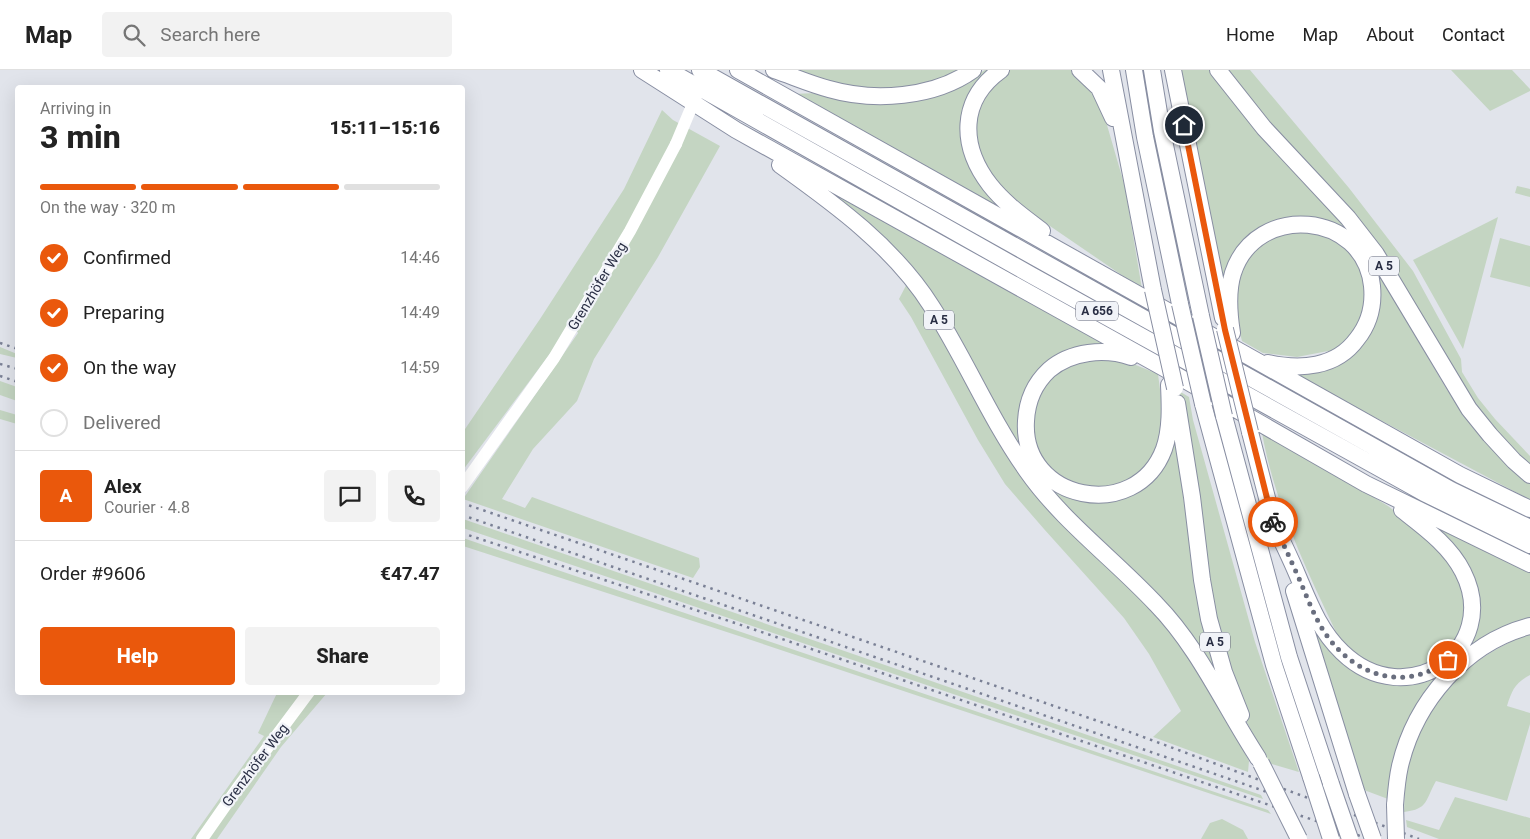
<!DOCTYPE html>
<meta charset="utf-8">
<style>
:root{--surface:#fff;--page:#f2f2f2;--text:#222;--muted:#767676;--line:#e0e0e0;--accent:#ea580c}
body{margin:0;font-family:Roboto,sans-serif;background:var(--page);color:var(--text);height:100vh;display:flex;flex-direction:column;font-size:19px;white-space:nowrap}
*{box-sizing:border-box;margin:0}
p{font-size:16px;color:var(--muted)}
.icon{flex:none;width:28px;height:28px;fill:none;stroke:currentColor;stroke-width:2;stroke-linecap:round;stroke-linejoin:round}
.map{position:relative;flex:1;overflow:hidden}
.side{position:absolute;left:15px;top:15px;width:450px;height:610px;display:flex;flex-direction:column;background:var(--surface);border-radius:5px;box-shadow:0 5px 20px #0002}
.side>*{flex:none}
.pin{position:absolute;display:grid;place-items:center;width:42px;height:42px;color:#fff;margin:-21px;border:2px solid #fff;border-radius:50%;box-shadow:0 1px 5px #0007}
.courier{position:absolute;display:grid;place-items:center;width:50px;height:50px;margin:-25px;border:4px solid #ea580c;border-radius:50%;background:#fff;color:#222;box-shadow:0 1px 6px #0007}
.head em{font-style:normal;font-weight:800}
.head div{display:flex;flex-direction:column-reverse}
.head{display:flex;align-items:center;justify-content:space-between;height:85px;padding:0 25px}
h1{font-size:32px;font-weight:800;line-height:38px}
.bar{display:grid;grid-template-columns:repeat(4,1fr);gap:8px 5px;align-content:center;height:60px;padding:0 25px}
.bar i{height:6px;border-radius:4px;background:var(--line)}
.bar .on{background:var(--accent)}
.bar p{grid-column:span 4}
.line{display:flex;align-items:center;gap:12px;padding:0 25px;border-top:1px solid var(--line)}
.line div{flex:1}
.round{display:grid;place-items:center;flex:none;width:52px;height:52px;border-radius:5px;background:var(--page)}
ol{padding:0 25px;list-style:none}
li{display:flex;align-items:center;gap:15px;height:55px}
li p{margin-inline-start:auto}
li .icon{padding:5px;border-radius:50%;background:var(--accent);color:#fff;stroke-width:4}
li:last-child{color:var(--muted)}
li i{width:28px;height:28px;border:2px solid var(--line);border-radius:50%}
.cta{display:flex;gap:10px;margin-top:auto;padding:10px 25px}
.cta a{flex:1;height:58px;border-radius:5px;background:var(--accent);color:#fff;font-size:20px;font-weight:800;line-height:58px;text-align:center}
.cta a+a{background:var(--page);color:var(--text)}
header{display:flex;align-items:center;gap:30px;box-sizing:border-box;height:70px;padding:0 25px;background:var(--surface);border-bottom:1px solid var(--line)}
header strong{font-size:24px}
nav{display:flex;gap:28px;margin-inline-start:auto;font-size:18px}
.search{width:350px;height:45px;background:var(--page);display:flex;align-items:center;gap:12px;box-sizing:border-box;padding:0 18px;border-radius:5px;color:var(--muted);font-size:19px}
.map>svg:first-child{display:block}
</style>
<header>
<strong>Map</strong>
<div class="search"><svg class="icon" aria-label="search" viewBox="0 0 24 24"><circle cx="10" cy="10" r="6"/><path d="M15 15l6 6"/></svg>Search here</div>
<nav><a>Home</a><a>Map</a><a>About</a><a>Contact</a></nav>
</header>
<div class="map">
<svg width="1530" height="769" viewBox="0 0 1530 769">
<rect width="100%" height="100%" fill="#e1e4eb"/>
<path fill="#c4d5c2" d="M 789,0 L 959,0 C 927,19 881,23 845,16 C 826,12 807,5 789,0 Z
M 985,0 L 1073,0 L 1072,4 L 1091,18 L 1100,31 L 1125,117 L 1142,219 L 1028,141 L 1017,150 L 792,24 L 817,23 L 844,28 L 980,3 Z
M 1181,0 L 1211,0 L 1241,42 L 1298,101 L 1357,167 L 1447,320 L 1478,361 L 1530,412 L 1530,430 L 1288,301 L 1335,293 L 1328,281 L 1297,287 L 1263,283 L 1242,271 L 1226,208 L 1222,208 Z
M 1227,0 L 1250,0 L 1349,118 L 1413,201 L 1461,289 L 1462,302 L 1478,328 L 1495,349 L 1530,386 L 1530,396 C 1456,332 1424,233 1365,156 C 1345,129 1319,106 1295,81 C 1271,55 1249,28 1227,0 Z
M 1451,0 L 1512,0 L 1530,19 L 1530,21 L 1490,41 Z
M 662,40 L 673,50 L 720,76 L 658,187 L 594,289 L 577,331 L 533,379 L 502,429 L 525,438 L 532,427 L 699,488 L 700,497 L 693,508 L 463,429 L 578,263 L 573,253 L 463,400 L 463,362 L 540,249 L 624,119 Z
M 817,112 L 1112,277 L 1090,288 L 1121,289 L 1158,304 L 1161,327 L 1161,363 L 1151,389 L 1175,365 L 1198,535 L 1216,602 L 1213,621 L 1249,691 L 1248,702 L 1153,667 L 1181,641 L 1149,584 L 1124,548 L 1044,459 L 1005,414 L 978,370 L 911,247 L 899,229 L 913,202 Z
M 1517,116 L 1530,119 L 1530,127 L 1515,123 Z
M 1498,147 L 1463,279 L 1413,190 Z
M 1500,168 L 1530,176 L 1530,217 L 1490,207 Z
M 0,277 L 17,284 L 17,288 L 0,284 Z
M 0,311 L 17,317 L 17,331 L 0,325 Z
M 1179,321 L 1189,327 L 1193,350 L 1255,572 L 1299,702 L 1268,693 L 1241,641 L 1223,584 L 1190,397 Z
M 0,340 L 17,345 L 17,354 L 0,349 Z
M 1262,363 L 1328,399 L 1388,436 L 1428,467 L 1430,454 L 1530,502 L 1530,551 L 1435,613 L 1388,729 L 1364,720 L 1323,599 L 1310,549 L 1353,598 C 1318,523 1277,446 1262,363 Z
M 463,449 L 1261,725 L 1263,729 L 463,458 Z
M 463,468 L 1268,740 L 1271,744 L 739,566 L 463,476 Z
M 1530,563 L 1530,605 C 1515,613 1512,620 1507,636 L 1530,643 L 1530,654 L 1507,731 L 1436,711 C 1425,730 1429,739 1404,742 C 1405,724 1404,702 1410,685 C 1429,622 1472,587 1530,563 Z
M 277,623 L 303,623 L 196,769 L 191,769 L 264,666 L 258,663 Z
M 313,623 L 327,623 L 281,677 L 217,769 L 207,769 Z
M 1455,727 L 1530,748 L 1530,769 L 1439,769 L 1407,757 L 1406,750 L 1439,760 Z
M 1222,749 L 1243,760 L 1248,769 L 1201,769 L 1210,753 Z"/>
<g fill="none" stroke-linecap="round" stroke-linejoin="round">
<g stroke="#888ea2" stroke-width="18">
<path id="motorway" d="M 642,0 L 736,60 L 1162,297 L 1366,414 L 1530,494
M 668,0 L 1031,205 L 1424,423 L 1530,475
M 700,0 L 1451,420 L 1530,458
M 738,0 L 1460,405 L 1530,439
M 774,0 C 792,6 810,14 829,19 C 874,32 934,28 973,0
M 1001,0 C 959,30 960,76 990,115 C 1005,134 1024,147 1042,161
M 1080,0 L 1099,18 L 1113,48
M 1111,0 L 1153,220
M 1134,0 L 1145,67 L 1180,234
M 1152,0 L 1162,61 L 1201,246
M 1173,0 L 1223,248
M 1218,0 L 1264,58 L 1348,148 L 1376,184 L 1469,339 L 1490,365 L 1514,391 L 1530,405
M 780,95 C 836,135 895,178 932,237 C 966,290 990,349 1027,401 C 1062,451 1114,489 1156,534 C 1199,578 1224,636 1258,688
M 1232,263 C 1229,244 1227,222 1233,203 C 1256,132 1364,141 1372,216 C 1374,236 1369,254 1357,269 C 1336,298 1300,300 1268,293
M 1131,287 C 1105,278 1071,281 1049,300 C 1034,314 1027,331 1026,351 C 1021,431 1136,454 1164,379 C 1171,359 1170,336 1169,315
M 1177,333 L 1192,427 L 1202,510 L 1209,549 L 1224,602 L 1241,645
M 1203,334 L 1274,595 L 1311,707
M 1224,346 L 1289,587 L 1331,714
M 1250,362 L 1275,459
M 1271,448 C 1280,467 1289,485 1297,504 C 1309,532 1319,560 1342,582 C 1407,645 1502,579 1463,502 C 1450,476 1425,458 1402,440
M 1294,521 L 1357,724
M 1395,735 C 1396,722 1397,709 1400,696 C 1415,632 1465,573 1530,556"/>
</g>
<path stroke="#fff" stroke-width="12" d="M 462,417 L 554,288 L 630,161 L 676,74
M 202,769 L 239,716 L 309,622"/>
<use href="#motorway" stroke="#fff" stroke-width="16"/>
<path stroke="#7a8095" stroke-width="2.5" stroke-dasharray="2.5 5" stroke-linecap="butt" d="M 0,273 L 18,279
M 0,294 L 18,299
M 0,306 L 18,312
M 462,433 L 1127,661 L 1419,769
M 462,445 L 1273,724
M 462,463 L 738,554 L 1369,769"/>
<g stroke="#888ea2" stroke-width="18" stroke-linecap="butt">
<path id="motorway-bridge" d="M 1153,220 L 1175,318
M 1180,234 L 1203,334
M 1201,246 L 1224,346
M 1225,259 L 1250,362
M 1261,693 L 1299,769
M 1311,707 L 1331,769
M 1331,714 L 1350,769
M 1357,724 L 1373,769
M 1395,735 L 1396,769"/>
</g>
<path stroke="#fff" stroke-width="12" d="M 676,74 L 707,0"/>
<use href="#motorway-bridge" stroke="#fff" stroke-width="16"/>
</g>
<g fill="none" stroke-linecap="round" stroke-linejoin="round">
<path stroke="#696e7e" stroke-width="5" stroke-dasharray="0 9" d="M 1273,452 C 1281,469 1289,486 1297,504 C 1306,524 1313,545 1325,563 C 1354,606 1405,623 1448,590"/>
<path stroke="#ea580c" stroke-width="6" d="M 1184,55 L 1225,260 L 1273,452"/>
</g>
<g text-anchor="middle" stroke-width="4.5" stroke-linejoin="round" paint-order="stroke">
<g fill="#f1f3f8" stroke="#65697a" stroke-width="1">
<rect x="1369" y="186.5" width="30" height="19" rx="4"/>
<rect x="1076" y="231.5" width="42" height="19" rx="4"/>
<rect x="924" y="240.5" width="30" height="19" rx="4"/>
<rect x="1200" y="562.5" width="30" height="19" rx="4"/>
</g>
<g font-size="12" font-weight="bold" fill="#292e44">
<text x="1384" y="200">A 5</text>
<text x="1097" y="245">A 656</text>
<text x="939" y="254">A 5</text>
<text x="1215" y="576">A 5</text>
</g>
<g font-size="14" fill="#292e44" stroke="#f1f3f8">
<text transform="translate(597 216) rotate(-59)" y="5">Grenzhöfer Weg</text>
<text transform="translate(255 695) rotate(-53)" y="5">Grenzhöfer Weg</text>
</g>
</g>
</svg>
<div class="pin" style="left:1448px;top:590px;background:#ea580c"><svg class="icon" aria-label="bag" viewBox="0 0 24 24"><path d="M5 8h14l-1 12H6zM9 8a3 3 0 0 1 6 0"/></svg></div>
<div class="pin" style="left:1184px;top:55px;background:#1f2937"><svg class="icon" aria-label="home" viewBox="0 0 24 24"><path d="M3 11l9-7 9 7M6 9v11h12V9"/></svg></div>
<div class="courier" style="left:1273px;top:452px"><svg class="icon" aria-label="bike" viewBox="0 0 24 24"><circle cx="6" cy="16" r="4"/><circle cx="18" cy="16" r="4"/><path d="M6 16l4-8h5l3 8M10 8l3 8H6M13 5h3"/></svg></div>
<section class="side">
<div class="head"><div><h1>3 min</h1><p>Arriving in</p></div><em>15:11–15:16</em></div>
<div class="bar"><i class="on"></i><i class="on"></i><i class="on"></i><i></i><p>On the way · 320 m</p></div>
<ol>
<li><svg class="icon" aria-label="check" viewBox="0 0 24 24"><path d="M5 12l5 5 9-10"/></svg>Confirmed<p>14:46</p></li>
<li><svg class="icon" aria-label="check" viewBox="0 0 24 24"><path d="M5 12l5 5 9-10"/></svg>Preparing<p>14:49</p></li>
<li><svg class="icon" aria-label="check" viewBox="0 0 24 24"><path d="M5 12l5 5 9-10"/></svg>On the way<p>14:59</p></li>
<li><i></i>Delivered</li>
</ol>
<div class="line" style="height:90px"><b class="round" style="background:var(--accent);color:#fff">A</b><div><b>Alex</b><p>Courier · 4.8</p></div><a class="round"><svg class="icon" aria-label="chat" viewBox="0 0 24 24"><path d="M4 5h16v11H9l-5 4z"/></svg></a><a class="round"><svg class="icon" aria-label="phone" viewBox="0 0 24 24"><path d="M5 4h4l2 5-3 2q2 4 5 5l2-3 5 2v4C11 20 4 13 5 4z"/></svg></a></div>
<div class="line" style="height:65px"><div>Order #9606</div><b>€47.47</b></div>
<div class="cta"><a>Help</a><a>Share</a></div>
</section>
</div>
